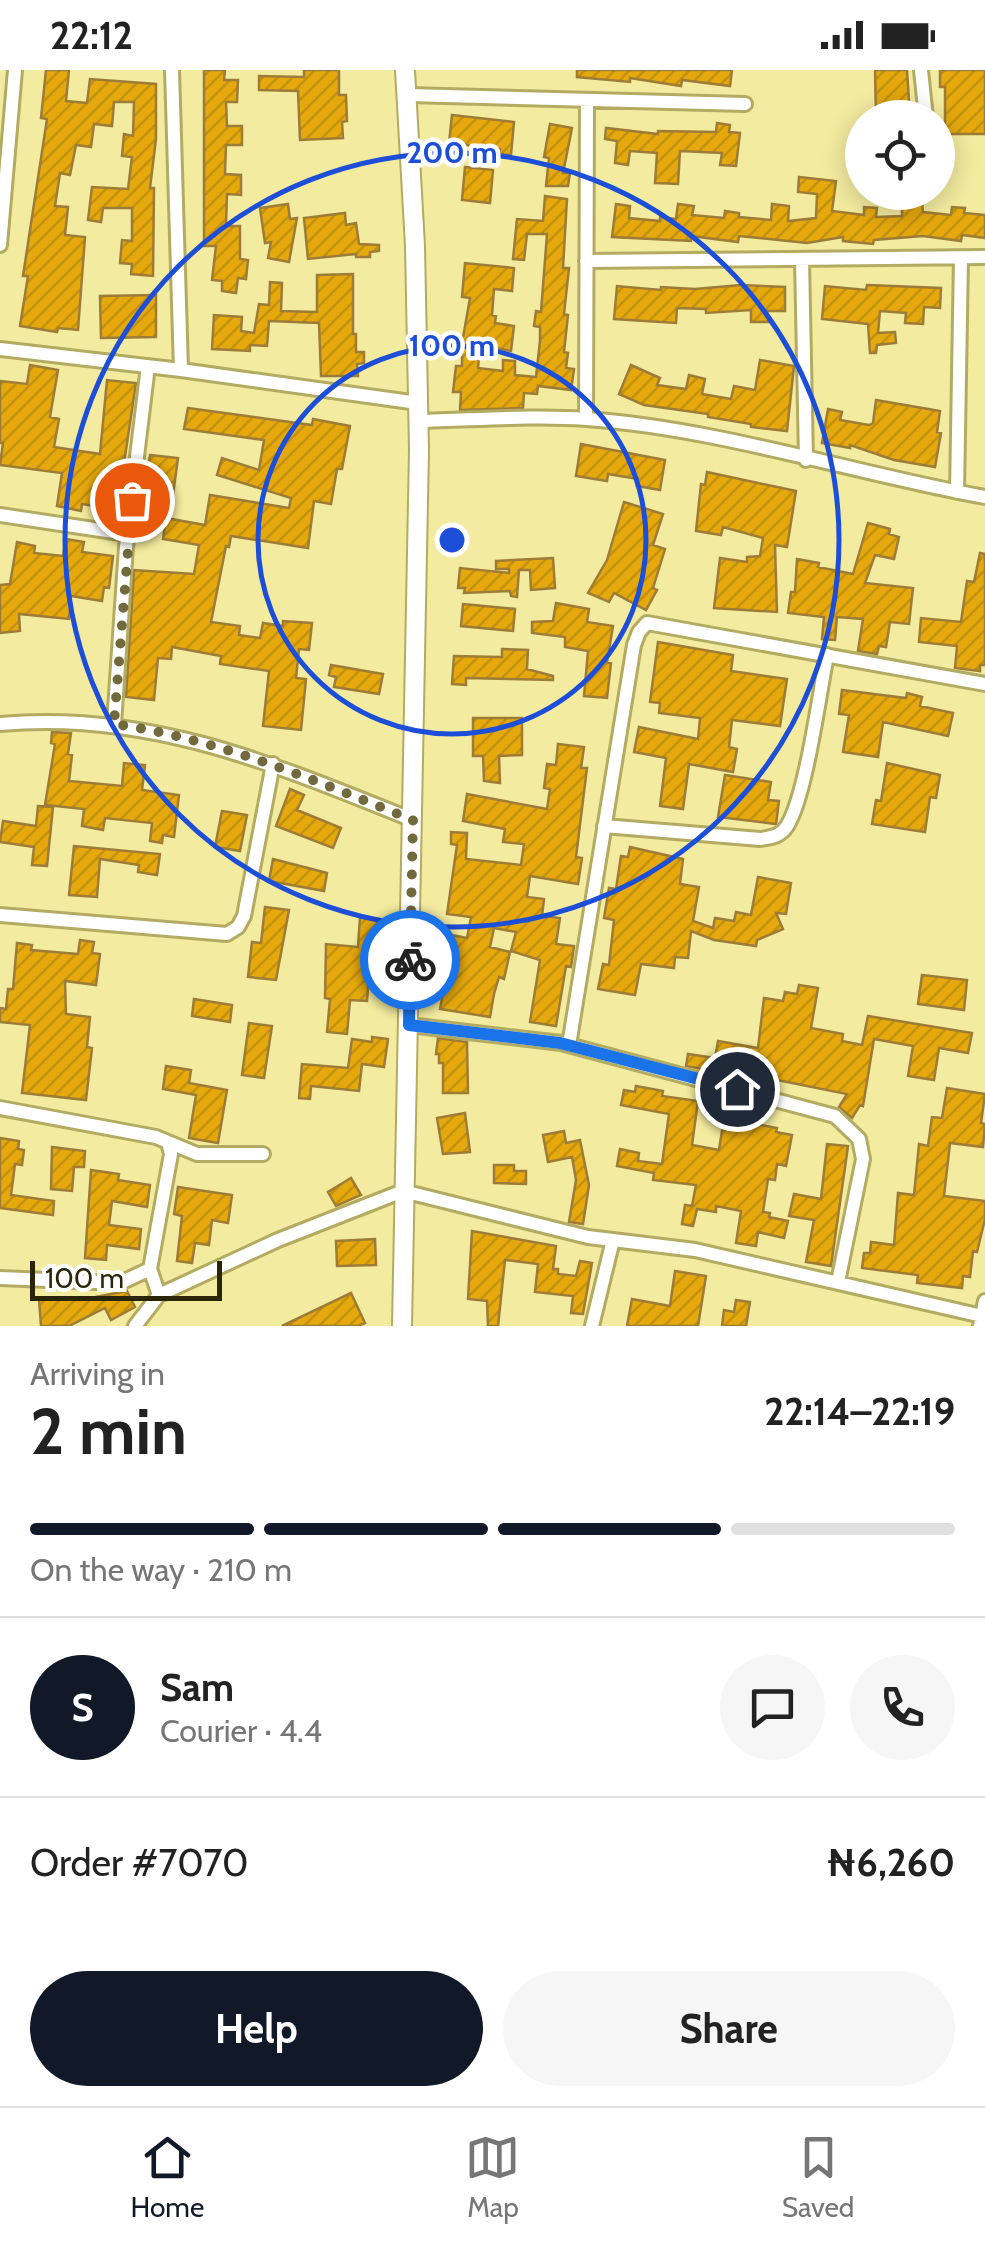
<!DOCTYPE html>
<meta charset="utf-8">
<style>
:root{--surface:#fff;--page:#f6f6f6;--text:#222;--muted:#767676;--line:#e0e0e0;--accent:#111827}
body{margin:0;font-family:Cabin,sans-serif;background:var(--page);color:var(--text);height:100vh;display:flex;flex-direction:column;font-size:38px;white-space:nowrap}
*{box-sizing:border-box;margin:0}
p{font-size:32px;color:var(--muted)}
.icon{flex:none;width:55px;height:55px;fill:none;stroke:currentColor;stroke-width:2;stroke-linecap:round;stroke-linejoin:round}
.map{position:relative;height:1256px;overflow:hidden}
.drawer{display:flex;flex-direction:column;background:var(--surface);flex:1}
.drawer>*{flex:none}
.fabs{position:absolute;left:845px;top:30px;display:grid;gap:20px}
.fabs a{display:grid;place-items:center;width:110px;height:110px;border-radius:50%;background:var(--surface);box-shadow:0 5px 25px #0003;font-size:50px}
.scale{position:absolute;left:30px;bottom:25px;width:192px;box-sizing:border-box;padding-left:10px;border:5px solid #292506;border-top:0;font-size:28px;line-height:35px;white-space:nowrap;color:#292506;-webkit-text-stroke:8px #fff;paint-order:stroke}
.pin{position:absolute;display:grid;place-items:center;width:85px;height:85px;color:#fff;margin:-42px;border:5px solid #fff;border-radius:50%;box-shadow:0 2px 10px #0007}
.courier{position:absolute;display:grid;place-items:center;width:100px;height:100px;margin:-50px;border:8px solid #1a73e8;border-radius:50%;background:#fff;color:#222;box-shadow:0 2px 12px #0007}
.summary em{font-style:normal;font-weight:700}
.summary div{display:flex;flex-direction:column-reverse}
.summary{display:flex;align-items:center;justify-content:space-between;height:170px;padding:0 30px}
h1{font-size:65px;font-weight:700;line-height:75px}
.bar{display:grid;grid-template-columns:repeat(4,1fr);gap:15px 10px;align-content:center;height:120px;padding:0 30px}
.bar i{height:12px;border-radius:8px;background:var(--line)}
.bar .current{background:var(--accent)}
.bar p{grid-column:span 4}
.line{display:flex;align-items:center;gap:25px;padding:0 30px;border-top:2px solid var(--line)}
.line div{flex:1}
.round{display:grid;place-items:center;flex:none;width:105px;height:105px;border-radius:52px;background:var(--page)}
.cta{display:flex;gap:20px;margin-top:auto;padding:20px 30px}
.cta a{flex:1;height:115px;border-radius:60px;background:var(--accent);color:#fff;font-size:40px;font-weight:700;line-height:115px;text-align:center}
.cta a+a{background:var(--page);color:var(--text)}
.status{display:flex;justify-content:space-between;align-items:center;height:70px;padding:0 50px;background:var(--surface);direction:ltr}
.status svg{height:28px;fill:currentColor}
.dock{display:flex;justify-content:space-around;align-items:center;height:140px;border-top:2px solid var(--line);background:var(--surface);font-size:28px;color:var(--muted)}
.dock a{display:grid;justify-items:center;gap:5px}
.dock .current{color:var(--accent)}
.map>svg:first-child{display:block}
</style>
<div class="status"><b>22:12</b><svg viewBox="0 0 49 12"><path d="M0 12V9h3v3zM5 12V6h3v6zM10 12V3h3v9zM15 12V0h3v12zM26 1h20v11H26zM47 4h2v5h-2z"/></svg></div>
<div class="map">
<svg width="985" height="1256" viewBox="0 0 985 1256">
<defs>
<pattern id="building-hatch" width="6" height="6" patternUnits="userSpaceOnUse" patternTransform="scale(2.5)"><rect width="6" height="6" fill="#e5a90e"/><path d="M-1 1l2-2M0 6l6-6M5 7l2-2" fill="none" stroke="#c4910c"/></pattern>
</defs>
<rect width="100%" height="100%" fill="#f3eb9f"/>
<path fill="url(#building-hatch)" stroke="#9d7c37" stroke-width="2.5" d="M 46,0 L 69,0 L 66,31 L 87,33 L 90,9 L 156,14 L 156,69 L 150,118 L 154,118 L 153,206 L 131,204 L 132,194 L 120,193 L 122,170 L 132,171 L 132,138 L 103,138 L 101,152 L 88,150 L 92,117 L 128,119 L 132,87 L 122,86 L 124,64 L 133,66 L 134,32 L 114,32 L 112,56 L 94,54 L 91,77 L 76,75 L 70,105 L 60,103 L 55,136 L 68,137 L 65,165 L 85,167 L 78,260 L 58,258 L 57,262 L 20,256 L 28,206 L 23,206 L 47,49 L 41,48 Z
M 204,0 L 225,0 L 224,10 L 238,10 L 237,32 L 226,32 L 227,56 L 242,56 L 242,75 L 226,75 L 225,104 L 241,105 L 241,125 L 227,124 L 226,156 L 240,156 L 240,189 L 248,190 L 246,209 L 238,208 L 236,223 L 222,221 L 222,211 L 212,210 L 216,176 L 204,176 Z
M 304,0 L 339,0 L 339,25 L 346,25 L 347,51 L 342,52 L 343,68 L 300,70 L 298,21 L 259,20 L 259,6 L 304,7 Z
M 577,0 L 732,0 L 730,16 L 682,10 L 681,16 L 630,8 L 630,12 L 577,7 Z
M 875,0 L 907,0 L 910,48 L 876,48 Z
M 940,0 L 985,0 L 985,64 L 945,64 L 945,17 L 940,17 Z
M 452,45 L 514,52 L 511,85 L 499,84 L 500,79 L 449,73 Z
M 717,53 L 730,55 L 729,62 L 740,63 L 736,96 L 720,95 L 722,83 L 680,81 L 678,114 L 655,113 L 657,83 L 630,81 L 628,95 L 615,93 L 617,71 L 605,69 L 606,58 L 658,64 L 658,61 L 716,62 Z
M 550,54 L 572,58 L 563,103 L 570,103 L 568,116 L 546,116 L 549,88 L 544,87 Z
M 465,97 L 493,100 L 490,133 L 462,130 Z
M 799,107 L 836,111 L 832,141 L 864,145 L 864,137 L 877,138 L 876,147 L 902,146 L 902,132 L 922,132 L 923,142 L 951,145 L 952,137 L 965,138 L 964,143 L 985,145 L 985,168 L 962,165 L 961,171 L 923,166 L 874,170 L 873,174 L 843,171 L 843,167 L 807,173 L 739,166 L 738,172 L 691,166 L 691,171 L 612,167 L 616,134 L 630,136 L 629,148 L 660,151 L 660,147 L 676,149 L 678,134 L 694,136 L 692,145 L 724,148 L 725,141 L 739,143 L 739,147 L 771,150 L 772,134 L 789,136 L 788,151 L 816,148 L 817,124 L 798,122 Z
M 545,126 L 567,129 L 563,198 L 569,198 L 564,244 L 568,245 L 564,282 L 568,283 L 566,298 L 574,299 L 571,320 L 538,316 L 537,324 L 524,323 L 523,338 L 460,340 L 461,322 L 453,322 L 456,296 L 462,296 L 462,273 L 470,228 L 462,227 L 465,193 L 514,198 L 512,221 L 494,219 L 492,245 L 496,246 L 495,253 L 514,256 L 511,281 L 480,275 L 478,298 L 503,301 L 503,290 L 515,291 L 515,305 L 536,307 L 540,271 L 540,257 L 534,256 L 536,241 L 541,242 L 547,164 L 527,164 L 524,190 L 513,189 L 517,149 L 543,151 Z
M 288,134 L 290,149 L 297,148 L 289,192 L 268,188 L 271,172 L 265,173 L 260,138 Z
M 345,143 L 346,155 L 356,153 L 359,174 L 379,175 L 379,181 L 370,182 L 370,187 L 356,187 L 356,184 L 308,189 L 304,148 Z
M 353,204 L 353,264 L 356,264 L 356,282 L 364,282 L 364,293 L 357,294 L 358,306 L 321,306 L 319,253 L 269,251 L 267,276 L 250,275 L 250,281 L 212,279 L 214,245 L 242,247 L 241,261 L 254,263 L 259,234 L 269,235 L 270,212 L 282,213 L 281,241 L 317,242 L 317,205 Z
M 741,215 L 785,217 L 785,241 L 767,241 L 768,252 L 751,252 L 751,240 L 706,243 L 706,239 L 677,238 L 676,253 L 614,249 L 617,216 L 661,220 L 661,217 L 695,219 Z
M 867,215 L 941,218 L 940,238 L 924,237 L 923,254 L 905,253 L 906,243 L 880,241 L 878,263 L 895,262 L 896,273 L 877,275 L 876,283 L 870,283 L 868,254 L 822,249 L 825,216 L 866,220 Z
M 156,225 L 156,267 L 101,268 L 100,226 Z
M 760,290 L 794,296 L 787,361 L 751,357 L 751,354 L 708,347 L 708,344 L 644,335 L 619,324 L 631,295 L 660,308 L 657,315 L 686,319 L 689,305 L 705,309 L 702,324 L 731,329 L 734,316 L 755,320 Z
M 30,295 L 58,300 L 50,347 L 59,349 L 54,377 L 100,384 L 107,310 L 136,313 L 117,440 L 82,434 L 81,441 L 57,436 L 62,403 L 0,395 L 3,373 L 0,373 L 0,311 L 27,314 Z
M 876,330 L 940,341 L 937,362 L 941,363 L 935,397 L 894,390 L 850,375 L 850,378 L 822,373 L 828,339 L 842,342 L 840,350 L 869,355 L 873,353 Z
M 188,338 L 312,355 L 313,349 L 350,356 L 342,399 L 337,399 L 331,434 L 314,431 L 308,478 L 231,466 L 229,477 L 226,476 L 211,552 L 240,556 L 239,565 L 260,568 L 263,553 L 283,556 L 283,551 L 312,553 L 309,580 L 299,579 L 296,608 L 306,609 L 301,660 L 263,656 L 269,601 L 220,594 L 221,586 L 172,577 L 171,589 L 158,588 L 154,630 L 126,627 L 134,500 L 194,504 L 199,475 L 163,469 L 166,448 L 205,455 L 210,425 L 289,438 L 291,428 L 217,405 L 222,388 L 259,400 L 264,370 L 184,359 Z
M 581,374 L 665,390 L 660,420 L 637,416 L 638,409 L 608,404 L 607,411 L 576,406 Z
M 150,385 L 178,388 L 170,447 L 142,443 Z
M 707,402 L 796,421 L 787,477 L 775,475 L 777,542 L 714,538 L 720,488 L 747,492 L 747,487 L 760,486 L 763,468 L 723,457 L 721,465 L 696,461 L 701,414 L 705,415 Z
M 624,432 L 663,444 L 653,475 L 665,479 L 653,518 L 657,520 L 646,540 L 614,523 L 609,532 L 588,523 L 607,490 Z
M 868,453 L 890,459 L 889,464 L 899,467 L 894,489 L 875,485 L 865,513 L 913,518 L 909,554 L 890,552 L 886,577 L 879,576 L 877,584 L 858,581 L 863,549 L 837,547 L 835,570 L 822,569 L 824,547 L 788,543 L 791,522 L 795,522 L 797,489 L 819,493 L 818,497 L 853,504 Z
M 66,469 L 84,472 L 82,482 L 113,486 L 109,518 L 104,517 L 102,531 L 71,526 L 69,549 L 19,544 L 20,561 L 0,563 L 0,515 L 10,514 L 17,472 L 35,476 L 34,483 L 63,486 Z
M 980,483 L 985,484 L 985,595 L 980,595 L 980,601 L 955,598 L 957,576 L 919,572 L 921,548 L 961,552 L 967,511 L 974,512 Z
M 553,488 L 555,518 L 531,520 L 530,500 L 519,500 L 517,527 L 511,526 L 510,521 L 464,523 L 465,518 L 458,518 L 460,498 L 509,503 L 509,499 L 496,499 L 496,491 Z
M 556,533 L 589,539 L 587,552 L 613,556 L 607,592 L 611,593 L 607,628 L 584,626 L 588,581 L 565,577 L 565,567 L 532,563 L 532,552 L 553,551 Z
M 463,534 L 515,539 L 513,561 L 461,556 Z
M 658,572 L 733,585 L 731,601 L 787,609 L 780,656 L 732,650 L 729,677 L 737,679 L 733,702 L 689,694 L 683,739 L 660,736 L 666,688 L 634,682 L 639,657 L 698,669 L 700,648 L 659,643 L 660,633 L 650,632 Z
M 502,579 L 528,580 L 527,599 L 553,606 L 553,610 L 466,608 L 466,615 L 452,614 L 454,586 L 502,587 Z
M 331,595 L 383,604 L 379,624 L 334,617 L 336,607 L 329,605 Z
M 842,620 L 906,628 L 907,623 L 922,627 L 920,636 L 953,643 L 948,666 L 883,652 L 878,687 L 843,682 L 849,645 L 839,644 Z
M 473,648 L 522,648 L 522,685 L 499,686 L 500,713 L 484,711 L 483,686 L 473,686 Z
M 52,662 L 71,663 L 68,684 L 72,685 L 69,711 L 122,716 L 124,693 L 145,695 L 142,720 L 179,725 L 174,767 L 163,765 L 162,773 L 150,771 L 152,753 L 105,748 L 103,760 L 82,756 L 84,739 L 45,735 L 55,674 L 51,673 Z
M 558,674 L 584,677 L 581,698 L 587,698 L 576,787 L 582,788 L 578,814 L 530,806 L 527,827 L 544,829 L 542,846 L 560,848 L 556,874 L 574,876 L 571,897 L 566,896 L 556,956 L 530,952 L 540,890 L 511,881 L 516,862 L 494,858 L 490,877 L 510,882 L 504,909 L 499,907 L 494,924 L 490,947 L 440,939 L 451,880 L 443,879 L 446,864 L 467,868 L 471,847 L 447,844 L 457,775 L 451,774 L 451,762 L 467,763 L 466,789 L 521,795 L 524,774 L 503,772 L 505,759 L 463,751 L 467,724 L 547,739 L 550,719 L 544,718 L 547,694 L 556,695 Z
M 887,693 L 940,705 L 936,728 L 930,727 L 925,762 L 872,754 L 876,730 L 881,731 Z
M 725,705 L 771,712 L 768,730 L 779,731 L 776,754 L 718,747 Z
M 290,719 L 304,725 L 297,740 L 341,758 L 333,778 L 276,756 Z
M 38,736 L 53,737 L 47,796 L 32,795 L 34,777 L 0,772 L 3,751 L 36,756 Z
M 222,741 L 247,745 L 240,781 L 215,777 Z
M 74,776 L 160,784 L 157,805 L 138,802 L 139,795 L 100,789 L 97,827 L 69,825 Z
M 630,777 L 683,789 L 680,814 L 699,817 L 693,851 L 713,858 L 715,848 L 734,851 L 736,842 L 751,845 L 758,807 L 791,813 L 786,844 L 776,843 L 783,859 L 757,870 L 756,876 L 714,870 L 691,861 L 688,888 L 675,887 L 674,898 L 641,894 L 635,925 L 598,919 L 603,894 L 609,895 L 614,850 L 604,848 L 609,818 L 616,819 L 621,786 L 628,787 Z
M 273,789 L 327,803 L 324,821 L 269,811 Z
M 265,837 L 289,840 L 276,910 L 248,907 L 252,872 L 261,873 Z
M 360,847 L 379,849 L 378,861 L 373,860 L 367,931 L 350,930 L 347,964 L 327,962 L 330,929 L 325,928 L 326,874 L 358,877 Z
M 80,870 L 94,872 L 92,883 L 100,884 L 96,915 L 65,911 L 66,944 L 90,947 L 87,977 L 92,978 L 86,1030 L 22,1023 L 30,955 L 0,952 L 0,938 L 6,939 L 8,919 L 13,919 L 17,873 L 32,875 L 31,880 L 78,884 Z
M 922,905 L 967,910 L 964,940 L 918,934 Z
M 799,915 L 818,918 L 811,958 L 843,964 L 842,971 L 862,975 L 868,946 L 972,963 L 968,983 L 939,978 L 934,1010 L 908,1006 L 913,976 L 874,969 L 863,1036 L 860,1035 L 852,1048 L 839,1037 L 847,1024 L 777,1010 L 776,1016 L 764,1014 L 765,1011 L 686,996 L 688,984 L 715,988 L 718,971 L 758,978 L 764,928 L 783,931 L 785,922 L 797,924 Z
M 194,929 L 232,935 L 230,952 L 192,946 Z
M 249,953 L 272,956 L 264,1008 L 242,1005 Z
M 372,967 L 388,969 L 384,997 L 362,994 L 359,1021 L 311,1016 L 310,1029 L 299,1028 L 302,994 L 348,998 L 352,969 L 372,972 Z
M 438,968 L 467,972 L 468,1023 L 443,1023 L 443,993 L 439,993 L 439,984 L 436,984 Z
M 166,996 L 191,1000 L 189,1013 L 227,1020 L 218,1073 L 189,1068 L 196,1025 L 163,1019 Z
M 636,1016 L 663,1021 L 662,1026 L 698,1031 L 692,1075 L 719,1080 L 726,1035 L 753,1040 L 750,1053 L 777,1058 L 776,1062 L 792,1065 L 786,1096 L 777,1094 L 775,1110 L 768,1109 L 763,1142 L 770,1143 L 769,1147 L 788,1151 L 784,1168 L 758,1162 L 756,1176 L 736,1173 L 741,1141 L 716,1136 L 716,1142 L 697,1139 L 693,1156 L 682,1154 L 685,1135 L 692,1136 L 696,1115 L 653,1110 L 654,1103 L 617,1096 L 620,1079 L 639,1083 L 638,1091 L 662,1094 L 669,1044 L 621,1035 L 624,1020 L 635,1022 Z
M 947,1018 L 985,1024 L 981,1053 L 985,1054 L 983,1077 L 950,1073 L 944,1126 L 985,1131 L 985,1149 L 977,1182 L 973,1181 L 970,1207 L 963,1206 L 962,1218 L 917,1213 L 918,1205 L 862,1198 L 864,1183 L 870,1183 L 871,1172 L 894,1175 L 898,1123 L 914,1125 L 919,1074 L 928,1076 L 932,1047 L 942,1048 Z
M 465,1043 L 470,1082 L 443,1084 L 437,1048 Z
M 564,1061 L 566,1073 L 580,1070 L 589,1115 L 583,1154 L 569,1152 L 576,1110 L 572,1087 L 548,1092 L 543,1065 Z
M 0,1068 L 19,1071 L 18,1079 L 24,1080 L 22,1095 L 15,1094 L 11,1125 L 54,1131 L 53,1145 L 0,1138 Z
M 827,1074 L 848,1076 L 831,1196 L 806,1192 L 814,1150 L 789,1146 L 794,1124 L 821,1129 Z
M 52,1077 L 85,1081 L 84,1097 L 74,1097 L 72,1121 L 51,1119 Z
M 494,1095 L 514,1095 L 514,1101 L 526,1101 L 526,1114 L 494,1113 Z
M 91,1100 L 119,1104 L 118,1110 L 150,1115 L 147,1137 L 112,1131 L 109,1155 L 141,1159 L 139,1179 L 107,1175 L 106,1190 L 85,1188 Z
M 351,1108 L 361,1125 L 336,1136 L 328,1122 Z
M 178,1117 L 232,1125 L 228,1153 L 212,1150 L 209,1175 L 195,1173 L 192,1193 L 177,1191 L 182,1146 L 174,1144 Z
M 472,1161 L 556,1176 L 553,1199 L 558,1199 L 558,1204 L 576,1206 L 580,1191 L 592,1193 L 583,1244 L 571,1243 L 573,1226 L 535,1222 L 538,1194 L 505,1190 L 498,1256 L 488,1256 L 487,1231 L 468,1229 Z
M 375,1169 L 376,1195 L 337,1196 L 336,1171 Z
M 675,1201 L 706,1206 L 698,1256 L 627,1256 L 632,1229 L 670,1236 Z
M 127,1221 L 135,1237 L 111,1250 L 105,1238 L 69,1256 L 41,1256 L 39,1229 L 80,1230 Z
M 351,1223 L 365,1253 L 358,1256 L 282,1256 Z
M 736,1230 L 750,1232 L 746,1256 L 722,1256 L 724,1240 L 734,1242 Z"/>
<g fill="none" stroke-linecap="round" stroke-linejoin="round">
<g stroke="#b3ab61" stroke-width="18">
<path id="street" d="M 172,0 L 181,300
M 921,0 L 926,48
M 408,25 L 745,34
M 0,175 L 15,0
M 802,189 L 806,390
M 586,191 L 985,187
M 0,279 L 181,300 L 418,333
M 586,349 L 587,30
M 419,351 C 474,350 532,345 587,349 C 721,359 853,403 985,427
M 957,422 L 961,188
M 0,445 L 127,464
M 0,654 C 150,640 278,696 413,750
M 114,654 L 126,477 L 148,296
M 604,756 L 760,769 C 771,767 780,767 787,756 C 806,726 819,625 827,585
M 0,845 L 227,864 L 238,857 L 244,846 L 273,694
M 409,955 L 561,973 L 835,1046 L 859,1069 L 863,1089 L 838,1212
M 569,975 L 634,575 L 639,562 L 647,553 L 985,614
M 0,1038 L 156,1067 L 168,1072 L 171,1084 L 150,1199 L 159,1225
M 168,1072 L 197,1084 L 263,1084
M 0,1208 L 120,1213 L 150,1199
M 135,1256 L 159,1225 L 278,1170 L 403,1121 L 588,1167 L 695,1180 L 982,1246
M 592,1256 L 613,1170
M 980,1256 L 985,1231"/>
</g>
<g stroke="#b3ab61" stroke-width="22">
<path id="secondary" d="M 402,1256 L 419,380 L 415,176 L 405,0"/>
</g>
<use href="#street" stroke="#fff" stroke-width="12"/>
<use href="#secondary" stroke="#fff" stroke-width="18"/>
</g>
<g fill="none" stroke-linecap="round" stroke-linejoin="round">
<path stroke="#706a3c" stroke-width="10" stroke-dasharray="0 18" d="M 132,430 L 114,654 C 219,669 316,711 413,750 L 410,890"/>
<path stroke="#1a73e8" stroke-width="12" d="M 410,890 L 409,955 L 560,973 L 737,1019"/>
</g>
<g fill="none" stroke="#1d4ed8" stroke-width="5">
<circle cx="452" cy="470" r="194"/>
<circle cx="452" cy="470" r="387"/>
</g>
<circle cx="452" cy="470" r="15" fill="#1d4ed8" stroke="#fff" stroke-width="5"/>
<g font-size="30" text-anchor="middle" font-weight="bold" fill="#1d4ed8" stroke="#fff" stroke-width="9" stroke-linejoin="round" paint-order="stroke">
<text x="452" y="93">200 m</text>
<text x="452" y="286">100 m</text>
</g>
</svg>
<div class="fabs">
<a><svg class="icon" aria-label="locate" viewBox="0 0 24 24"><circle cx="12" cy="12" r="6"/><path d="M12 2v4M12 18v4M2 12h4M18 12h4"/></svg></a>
</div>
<div class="scale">100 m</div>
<div class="pin" style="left:132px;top:430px;background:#ea580c"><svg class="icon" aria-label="bag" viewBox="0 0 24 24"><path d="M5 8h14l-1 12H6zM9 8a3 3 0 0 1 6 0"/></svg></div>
<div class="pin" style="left:737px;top:1019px;background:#1f2937"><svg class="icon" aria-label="home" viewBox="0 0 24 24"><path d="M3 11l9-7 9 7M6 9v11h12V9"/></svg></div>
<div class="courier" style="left:410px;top:890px"><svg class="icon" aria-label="bike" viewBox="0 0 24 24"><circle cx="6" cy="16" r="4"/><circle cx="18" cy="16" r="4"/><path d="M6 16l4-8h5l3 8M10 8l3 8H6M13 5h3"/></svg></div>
</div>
<section class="drawer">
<div class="summary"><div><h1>2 min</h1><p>Arriving in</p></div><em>22:14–22:19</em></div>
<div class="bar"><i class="current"></i><i class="current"></i><i class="current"></i><i></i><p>On the way · 210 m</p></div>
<div class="line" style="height:180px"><b class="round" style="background:var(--accent);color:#fff">S</b><div><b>Sam</b><p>Courier · 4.4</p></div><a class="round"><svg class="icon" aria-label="chat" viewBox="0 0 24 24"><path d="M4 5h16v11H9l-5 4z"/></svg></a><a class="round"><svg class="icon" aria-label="phone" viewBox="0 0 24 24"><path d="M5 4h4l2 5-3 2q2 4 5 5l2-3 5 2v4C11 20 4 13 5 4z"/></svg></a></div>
<div class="line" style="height:130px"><div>Order #7070</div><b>₦6,260</b></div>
<div class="cta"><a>Help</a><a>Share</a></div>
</section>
<nav class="dock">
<a class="current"><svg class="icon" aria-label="home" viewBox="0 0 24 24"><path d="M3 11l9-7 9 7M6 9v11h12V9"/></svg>Home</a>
<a><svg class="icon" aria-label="map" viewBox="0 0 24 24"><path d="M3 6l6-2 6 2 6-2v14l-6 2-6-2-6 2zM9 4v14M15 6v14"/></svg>Map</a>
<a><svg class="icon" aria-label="saved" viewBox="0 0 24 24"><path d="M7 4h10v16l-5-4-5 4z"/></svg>Saved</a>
</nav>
